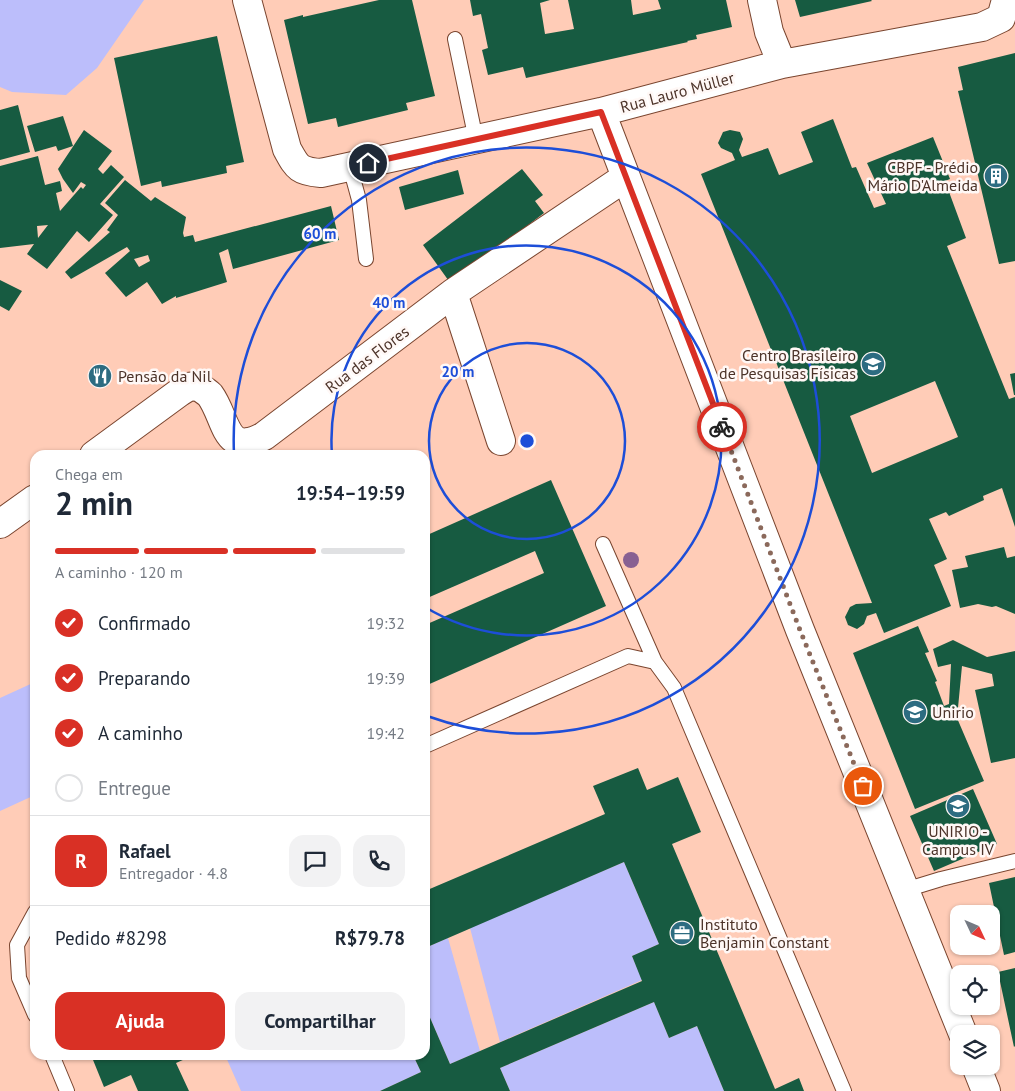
<!DOCTYPE html>
<html lang="pt">
<meta charset="utf-8">
<style>
:root{--surface:#fff;--page:#f2f2f3;--text:#1f2937;--muted:#747a83;--line:#e0e1e3;--accent:#d93025}
body{margin:0;font-family:"PT Sans",sans-serif;background:var(--page);color:var(--text);height:100vh;display:flex;flex-direction:column;font-size:19px;white-space:nowrap}
*{box-sizing:border-box;margin:0}
p{font-size:16px;color:var(--muted)}
.icon{flex:none;width:28px;height:28px;fill:none;stroke:currentColor;stroke-width:2;stroke-linecap:round;stroke-linejoin:round}
.map{position:relative;flex:1;overflow:hidden}
.details{position:absolute;left:30px;top:450px;width:400px;height:610px;display:flex;flex-direction:column;background:var(--surface);border-radius:15px;box-shadow:0 1px 4px #0004}
.details>*{flex:none}
.needle{width:32px;rotate:134deg}
.controls{position:absolute;left:950px;top:905px;display:grid;gap:10px}
.controls a{display:grid;place-items:center;width:50px;height:50px;border-radius:10px;background:var(--surface);box-shadow:0 1px 4px #0004;font-size:25px}
.pin{position:absolute;display:grid;place-items:center;width:42px;height:42px;color:#fff;margin:-21px;border:2px solid #fff;border-radius:50%;box-shadow:0 1px 5px #0007}
.courier{position:absolute;display:grid;place-items:center;width:50px;height:50px;margin:-25px;border:4px solid #d93025;border-radius:50%;background:#fff;color:#222;box-shadow:0 1px 6px #0007}
.summary em{font-style:normal;font-weight:600}
.summary div{display:flex;flex-direction:column-reverse}
.summary{display:flex;align-items:center;justify-content:space-between;height:85px;padding:0 25px}
h1{font-size:32px;font-weight:600;line-height:38px}
.bar{display:grid;grid-template-columns:repeat(4,1fr);gap:8px 5px;align-content:center;height:60px;padding:0 25px}
.bar i{height:6px;border-radius:4px;background:var(--line)}
.bar .on{background:var(--accent)}
.bar p{grid-column:span 4}
.line{display:flex;align-items:center;gap:12px;padding:0 25px;border-top:1px solid var(--line)}
.line div{flex:1}
.round{display:grid;place-items:center;flex:none;width:52px;height:52px;border-radius:15px;background:var(--page)}
ol{padding:0 25px;list-style:none}
li{display:flex;align-items:center;gap:15px;height:55px}
li p{margin-inline-start:auto}
li .icon{padding:5px;border-radius:50%;background:var(--accent);color:#fff;stroke-width:4}
li:last-child{color:var(--muted)}
li i{width:28px;height:28px;border:2px solid var(--line);border-radius:50%}
.action{display:flex;gap:10px;margin-top:auto;padding:10px 25px}
.action a{flex:1;height:58px;border-radius:15px;background:var(--accent);color:#fff;font-size:20px;font-weight:600;line-height:58px;text-align:center}
.action a+a{background:var(--page);color:var(--text)}
.map>svg:first-child{display:block}
</style>
<div class="map">
<svg width="1015" height="1091" viewBox="0 0 1015 1091">
<rect width="100%" height="100%" fill="#ffccb7"/>
<path fill="#bcbefb" d="M 0,0 L 144,0 L 97,68 L 66,95 L 12,92 L 0,87 Z
M 35,682 L 35,795 L 0,811 L 0,698 Z
M 624,862 L 659,944 L 632,956 L 642,980 L 500,1042 L 470,928 Z
M 448,938 L 480,1051 L 450,1064 L 425,1006 L 425,948 Z
M 654,1002 L 669,1038 L 697,1026 L 724,1091 L 510,1091 L 500,1068 Z
M 225,1055 L 413,1055 L 421,1072 L 380,1091 L 241,1091 Z"/>
<path fill="#175b41" fill-rule="evenodd" d="M 379,0 L 412,0 L 435,96 L 406,103 L 408,110 L 338,127 L 336,118 L 308,124 L 284,20 L 303,15 L 303,17 Z
M 470,0 L 550,0 L 540,3 L 545,34 L 574,29 L 568,0 L 631,0 L 633,15 L 661,9 L 658,0 L 726,0 L 732,27 L 696,35 L 697,39 L 687,41 L 688,42 L 526,78 L 523,67 L 488,75 L 482,50 L 488,48 L 481,14 L 473,16 Z
M 795,0 L 871,0 L 872,1 L 800,17 Z
M 217,36 L 244,162 L 226,166 L 227,173 L 162,187 L 161,181 L 141,186 L 114,58 Z
M 1015,53 L 1015,261 L 999,264 L 958,91 L 963,90 L 958,67 Z
M 18,105 L 30,152 L 0,160 L 0,110 Z
M 63,116 L 73,146 L 58,151 L 56,146 L 35,152 L 27,126 Z
M 833,119 L 852,168 L 856,167 L 874,208 L 886,204 L 867,163 L 933,137 L 950,179 L 945,181 L 966,238 L 947,246 L 1009,399 L 1015,397 L 1015,527 L 1002,488 L 983,496 L 984,500 L 949,516 L 946,512 L 929,519 L 947,559 L 934,565 L 951,606 L 884,633 L 876,613 L 867,616 L 864,624 L 857,629 L 848,625 L 845,617 L 850,607 L 856,604 L 872,603 L 701,174 L 735,160 L 732,153 L 721,148 L 718,143 L 723,132 L 730,130 L 740,132 L 743,139 L 739,150 L 742,157 L 768,148 L 779,175 L 813,162 L 801,132 ZM 935,381 L 958,437 L 872,473 L 850,416 Z
M 84,130 L 112,151 L 98,169 L 103,174 L 111,165 L 124,177 L 100,204 L 113,215 L 89,242 L 77,231 L 47,269 L 27,254 L 34,244 L 0,248 L 0,166 L 38,156 L 45,185 L 60,181 L 62,191 L 56,193 L 60,211 L 81,187 L 83,189 L 86,185 L 81,182 L 73,193 L 63,179 L 58,169 ZM 48,225 L 38,238 L 37,226 Z
M 522,169 L 543,195 L 535,201 L 544,213 L 451,284 L 423,245 Z
M 458,170 L 464,194 L 405,210 L 399,187 Z
M 125,180 L 151,201 L 155,197 L 186,217 L 183,233 L 184,237 L 193,235 L 195,242 L 331,206 L 339,240 L 233,269 L 228,249 L 219,253 L 227,282 L 176,298 L 176,296 L 162,304 L 147,282 L 126,297 L 105,273 L 130,251 L 127,247 L 71,279 L 65,272 L 110,232 L 107,230 L 118,215 L 105,203 ZM 148,255 L 150,261 L 139,267 L 134,259 Z
M 0,280 L 22,291 L 9,311 L 0,306 Z
M 1015,373 L 1015,395 L 1014,395 L 1010,374 Z
M 551,480 L 606,606 L 425,686 L 425,625 L 544,573 L 535,551 L 425,599 L 425,536 Z
M 1004,547 L 1007,558 L 1015,556 L 1015,614 L 996,606 L 992,607 L 978,604 L 960,608 L 952,570 L 968,567 L 965,556 Z
M 918,626 L 929,652 L 925,653 L 937,681 L 935,682 L 944,706 L 949,704 L 951,664 L 938,667 L 933,649 L 953,640 L 987,657 L 1015,651 L 1015,758 L 991,763 L 975,690 L 994,686 L 992,674 L 962,666 L 957,718 L 984,781 L 915,809 L 853,653 Z
M 638,768 L 647,790 L 678,777 L 701,832 L 672,844 L 775,1089 L 799,1078 L 804,1091 L 724,1091 L 697,1026 L 669,1038 L 654,1002 L 500,1068 L 510,1091 L 380,1091 L 421,1072 L 413,1055 L 425,1055 L 425,1006 L 450,1064 L 642,981 L 632,956 L 659,944 L 624,862 L 425,948 L 425,891 L 605,814 L 593,786 Z
M 973,789 L 997,844 L 934,871 L 910,816 Z
M 1015,877 L 1015,952 L 1004,955 L 989,883 Z
M 1015,968 L 1015,1046 L 1014,1047 L 998,972 Z
M 91,1055 L 194,1055 L 176,1063 L 189,1091 L 138,1091 L 131,1075 L 104,1087 Z"/>
<g fill="none" stroke-linecap="round" stroke-linejoin="round">
<g stroke="#7a452f" stroke-width="16">
<path id="service" d="M 455,39 L 476,140
M 350,167 L 359,200 L 366,259
M 603,544 L 655,662
M 425,746 L 628,656 L 655,662 L 674,688 L 844,1091
M 905,890 L 941,879 L 1015,861
M 35,912 L 17,945 L 19,978 L 35,1015
M 52,1055 L 67,1091"/>
</g>
<g stroke="#7a452f" stroke-width="30">
<path id="minor" d="M 247,0 L 287,149 C 297,167 298,171 321,173 L 601,112 L 782,64 L 982,27 L 1001,18 L 1006,0
M 762,0 L 769,32 L 782,64
M 601,112 L 800,630 L 963,1034
M 453,293 L 501,441
M 94,455 L 180,392 L 188,387 L 197,386 C 202,389 206,391 210,395 C 227,418 224,458 264,436 L 453,293 L 626,177
M 0,524 L 35,499
M 976,1066 L 986,1091"/>
</g>
<use href="#service" stroke="#fff" stroke-width="14"/>
<use href="#minor" stroke="#fff" stroke-width="28"/>
</g>
<circle fill="#886092" cx="631" cy="560" r="8"/>
<g fill="none" stroke-linecap="round" stroke-linejoin="round">
<path stroke="#8b695b" stroke-width="5" stroke-dasharray="0 9" d="M 722,427 L 800,630 L 863,786"/>
<path stroke="#d93025" stroke-width="6" d="M 368,163 L 601,112 L 722,427"/>
</g>
<g fill="none" stroke="#1d4ed8" stroke-width="2.5">
<circle cx="527" cy="441" r="98"/>
<path d="M332 455A195 195 0 1 1 425 607"/>
<path d="M234 454A293 293 0 1 1 427 716"/>
</g>
<defs>
<g id="building-disc" transform="scale(1.25)"><circle r="9.5" fill="#2d6c81" stroke="#fff8f6"/><path d="M-4-6H4V6H1V3H-1V6H-4ZM-2.5-4.3h1.7v1.8h-1.7ZM.8-4.3h1.7v1.8H.8ZM-2.5-1h1.7V.8h-1.7ZM.8-1h1.7V.8H.8Z" fill="#fff"/></g>
<g id="university-disc" transform="scale(1.25)"><circle r="9.5" fill="#2d6c81" stroke="#fff8f6"/><path d="M0-5L7-2L0 1L-7-2ZM-4 1L0 2.5L4 1V4Q0 6-4 4Z" fill="#fff"/></g>
<g id="restaurant-disc" transform="scale(1.25)"><circle r="9.5" fill="#2d6c81" stroke="#fff8f6"/><path d="M-5-6h1v4h1v-4h1v4h1v-4h1v5L-1.5 .5V6h-2V.5L-5-1ZM5-6V6H3V1.5H1.5Q1.5-4 5-6Z" fill="#fff"/></g>
<g id="office-disc" transform="scale(1.25)"><circle r="9.5" fill="#2d6c81" stroke="#fff8f6"/><path d="M-6-3h4V-5.5h4V-3h4V5H-6ZM-1-4.5V-3h2v-1.5ZM-6 0V1H6V0Z" fill="#fff"/></g>
</defs>
<g fill-rule="evenodd">
<use href="#building-disc" x="996" y="176"/>
<use href="#university-disc" x="873" y="364"/>
<use href="#restaurant-disc" x="100" y="376"/>
<use href="#university-disc" x="915" y="712"/>
<use href="#university-disc" x="958" y="806"/>
<use href="#office-disc" x="682" y="933"/>
</g>
<g text-anchor="middle" stroke-width="5" stroke-linejoin="round" paint-order="stroke">
<g font-size="16" fill="#4c3329" stroke="#fff8f6">
<text transform="translate(677 92) rotate(-15)" y="6">Rua Lauro Müller</text>
<text transform="translate(367 359) rotate(-37)" y="6">Rua das Flores</text>
</g>
<g font-size="16" fill="#4c3329" stroke="#fff8f6" text-anchor="start">
<text x="978" y="173" text-anchor="end">CBPF - Prédio<tspan x="978" dy="18">Mário D'Almeida</tspan></text>
<text x="856" y="361" text-anchor="end">Centro Brasileiro<tspan x="856" dy="18">de Pesquisas Físicas</tspan></text>
<text x="118" y="382">Pensão da Nil</text>
<text x="932" y="718">Unirio</text>
<text x="958" y="837" text-anchor="middle">UNIRIO -<tspan x="958" dy="18">Campus IV</tspan></text>
<text x="700" y="930">Instituto<tspan x="700" dy="18">Benjamin Constant</tspan></text>
</g>
</g>
<circle cx="527" cy="441" r="8" fill="#1d4ed8" stroke="#fff8f6" stroke-width="2.5"/>
<g font-size="15" text-anchor="middle" font-weight="bold" fill="#1d4ed8" stroke="#fff8f6" stroke-width="5" stroke-linejoin="round" paint-order="stroke">
<text x="320" y="239">60 m</text>
<text x="389" y="308">40 m</text>
<text x="458" y="377">20 m</text>
</g>
</svg>
<div class="controls">
<a><svg class="needle" viewBox="-14 -14 28 28"><path d="M0-13l5 13h-10z" fill="#e53935"/><path d="M0 13l5-13h-10z" fill="#747a83"/></svg></a>
<a><svg class="icon" aria-label="locate" viewBox="0 0 24 24"><circle cx="12" cy="12" r="6"/><path d="M12 2v4M12 18v4M2 12h4M18 12h4"/></svg></a>
<a><svg class="icon" aria-label="layers" viewBox="0 0 24 24"><path d="M12 4l9 5-9 5-9-5zM3 14l9 5 9-5"/></svg></a>
</div>
<div class="pin" style="left:863px;top:786px;background:#ea580c"><svg class="icon" aria-label="bag" viewBox="0 0 24 24"><path d="M5 8h14l-1 12H6zM9 8a3 3 0 0 1 6 0"/></svg></div>
<div class="pin" style="left:368px;top:163px;background:#1f2937"><svg class="icon" aria-label="home" viewBox="0 0 24 24"><path d="M3 11l9-7 9 7M6 9v11h12V9"/></svg></div>
<div class="courier" style="left:722px;top:427px"><svg class="icon" aria-label="bike" viewBox="0 0 24 24"><circle cx="6" cy="16" r="4"/><circle cx="18" cy="16" r="4"/><path d="M6 16l4-8h5l3 8M10 8l3 8H6M13 5h3"/></svg></div>
<section class="details">
<div class="summary"><div><h1>2 min</h1><p>Chega em</p></div><em>19:54–19:59</em></div>
<div class="bar"><i class="on"></i><i class="on"></i><i class="on"></i><i></i><p>A caminho · 120 m</p></div>
<ol>
<li><svg class="icon" aria-label="check" viewBox="0 0 24 24"><path d="M5 12l5 5 9-10"/></svg>Confirmado<p>19:32</p></li>
<li><svg class="icon" aria-label="check" viewBox="0 0 24 24"><path d="M5 12l5 5 9-10"/></svg>Preparando<p>19:39</p></li>
<li><svg class="icon" aria-label="check" viewBox="0 0 24 24"><path d="M5 12l5 5 9-10"/></svg>A caminho<p>19:42</p></li>
<li><i></i>Entregue</li>
</ol>
<div class="line" style="height:90px"><b class="round" style="background:var(--accent);color:#fff">R</b><div><b>Rafael</b><p>Entregador · 4.8</p></div><a class="round"><svg class="icon" aria-label="chat" viewBox="0 0 24 24"><path d="M4 5h16v11H9l-5 4z"/></svg></a><a class="round"><svg class="icon" aria-label="phone" viewBox="0 0 24 24"><path d="M5 4h4l2 5-3 2q2 4 5 5l2-3 5 2v4C11 20 4 13 5 4z"/></svg></a></div>
<div class="line" style="height:65px"><div>Pedido #8298</div><b>R$79.78</b></div>
<div class="action"><a>Ajuda</a><a>Compartilhar</a></div>
</section>
</div>
